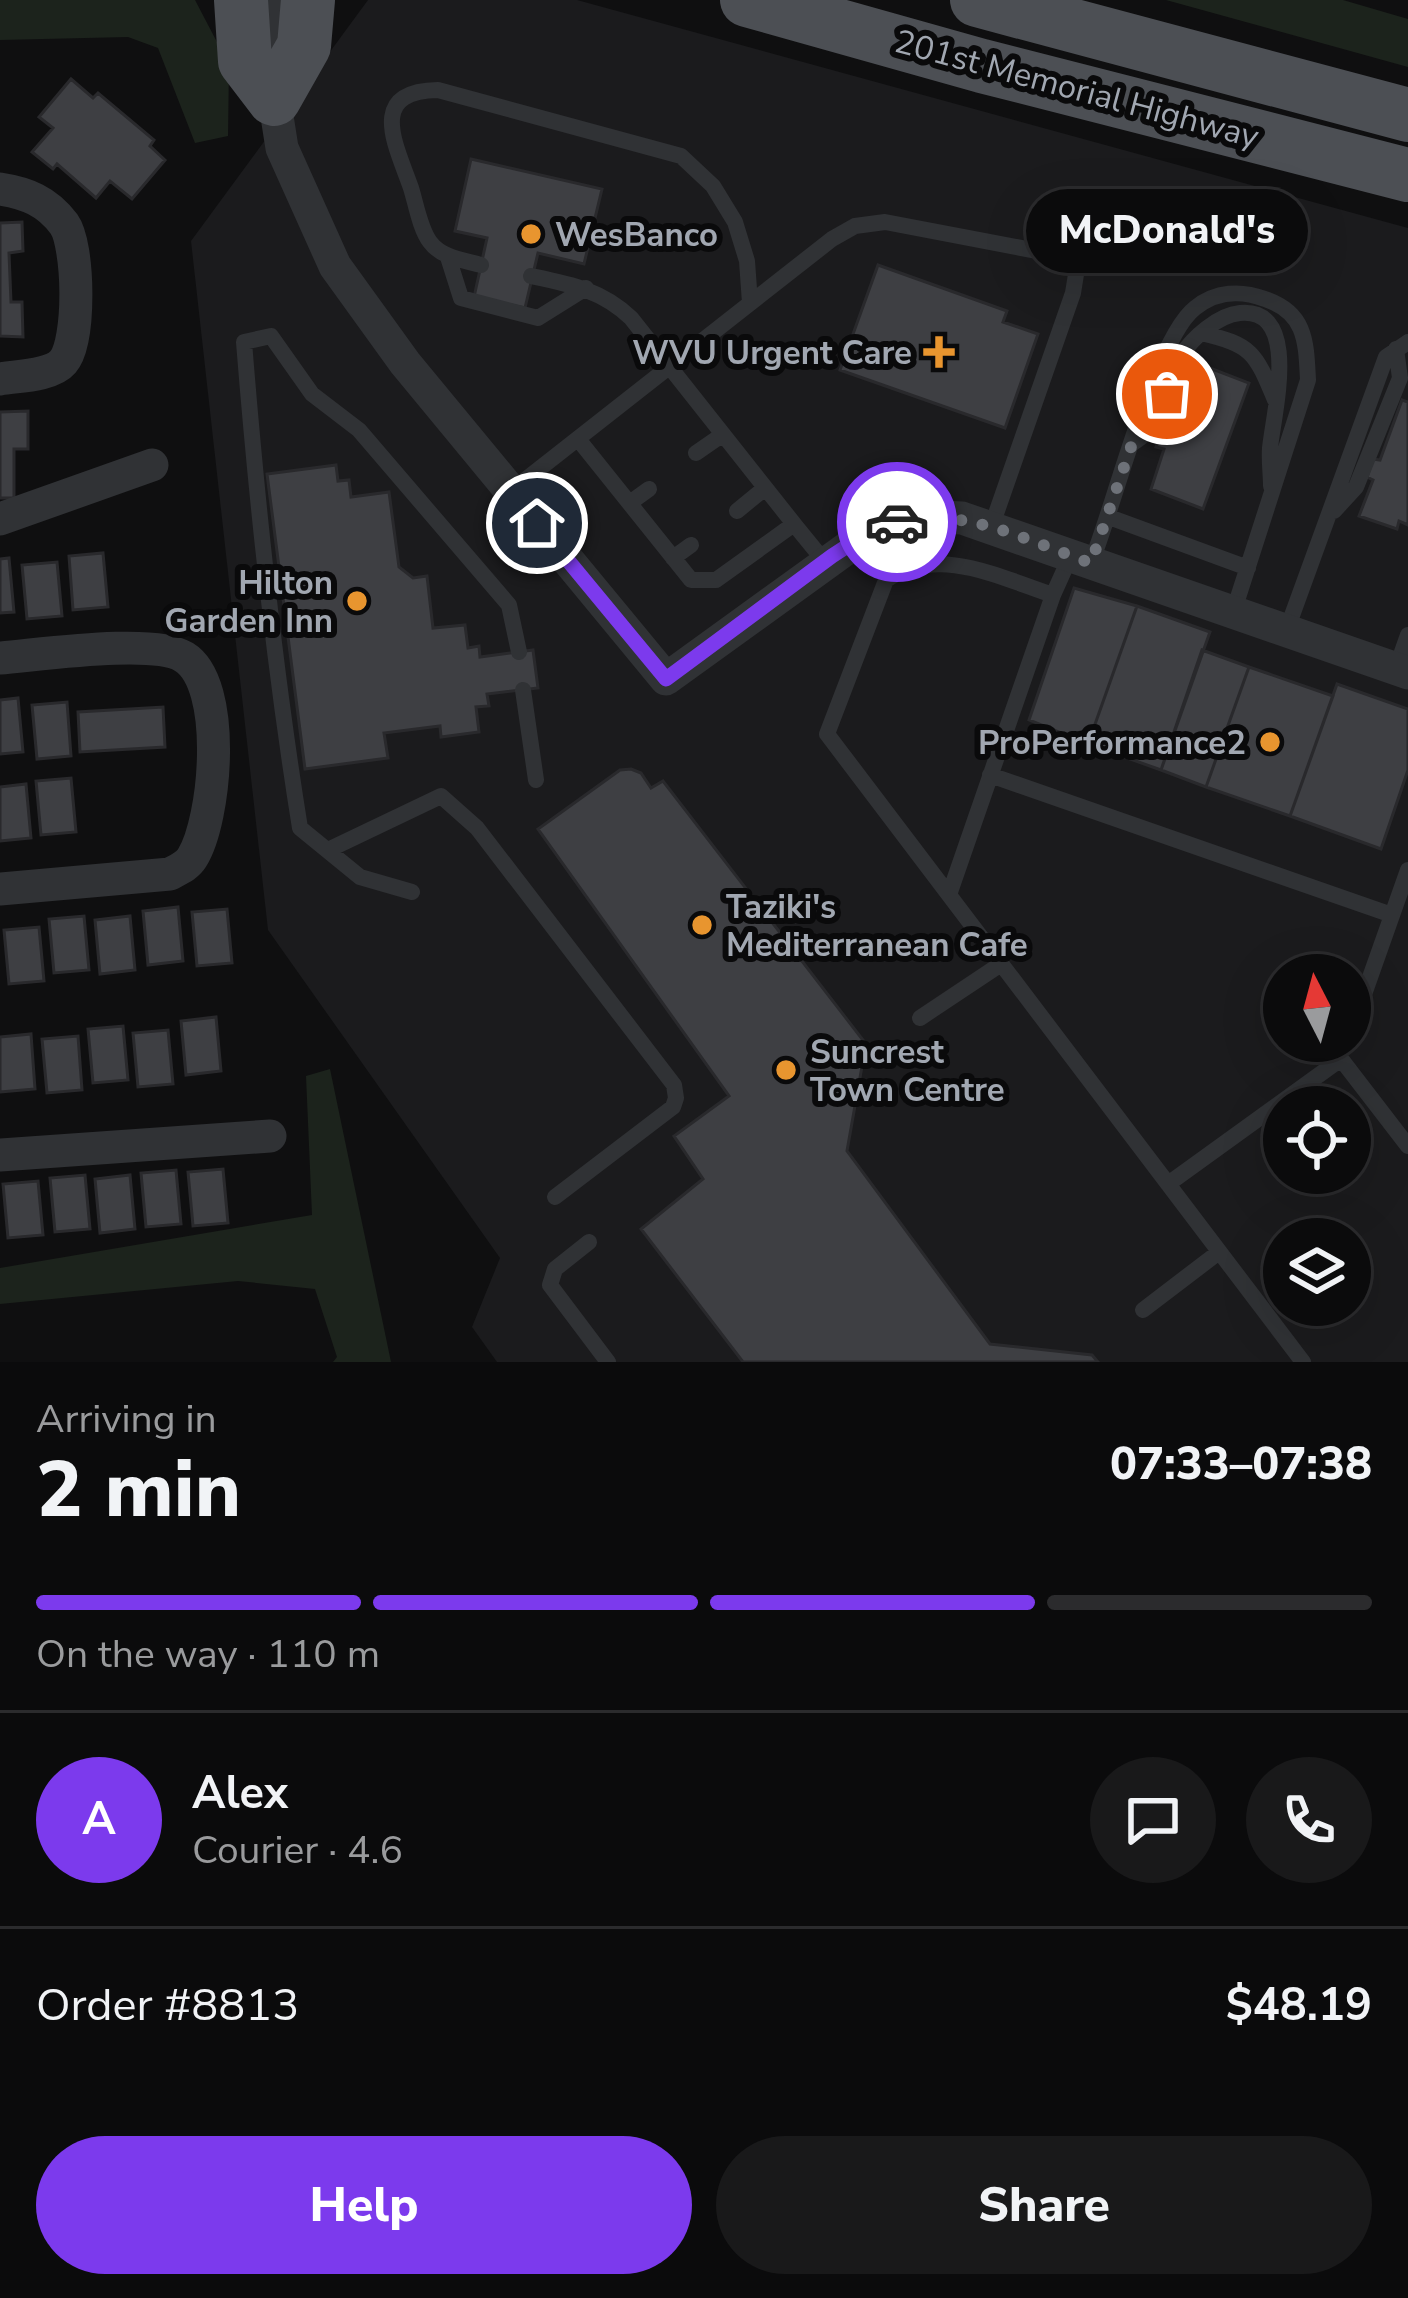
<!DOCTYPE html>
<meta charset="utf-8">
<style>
:root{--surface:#0b0b0c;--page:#19191a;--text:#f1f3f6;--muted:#9a9b9d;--line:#2b2b2d;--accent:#7c3aed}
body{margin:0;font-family:"Nunito Sans",sans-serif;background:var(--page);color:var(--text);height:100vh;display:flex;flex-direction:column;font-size:45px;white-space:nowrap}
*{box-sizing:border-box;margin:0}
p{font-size:39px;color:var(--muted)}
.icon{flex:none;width:66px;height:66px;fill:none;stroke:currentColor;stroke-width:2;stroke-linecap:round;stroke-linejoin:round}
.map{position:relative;height:1362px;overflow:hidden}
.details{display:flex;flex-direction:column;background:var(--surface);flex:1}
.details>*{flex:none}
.needle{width:78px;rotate:354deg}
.fabs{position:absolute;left:1263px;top:954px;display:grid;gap:24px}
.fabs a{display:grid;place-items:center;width:108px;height:108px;border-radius:50%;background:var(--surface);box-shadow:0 12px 48px #0002,0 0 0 3px var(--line);font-size:60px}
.pin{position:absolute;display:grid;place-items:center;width:102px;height:102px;color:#fff;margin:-51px;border:6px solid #fff;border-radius:50%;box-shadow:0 3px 12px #0007}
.courier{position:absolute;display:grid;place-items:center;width:120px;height:120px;margin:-60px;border:9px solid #7c3aed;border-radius:50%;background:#fff;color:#222;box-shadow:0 3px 15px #0007}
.bubble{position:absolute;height:84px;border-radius:42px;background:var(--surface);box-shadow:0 12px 48px #0002,0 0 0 3px var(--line);font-size:39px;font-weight:800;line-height:84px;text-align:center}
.head em{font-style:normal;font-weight:800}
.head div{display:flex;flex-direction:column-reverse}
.head{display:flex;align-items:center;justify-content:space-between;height:204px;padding:0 36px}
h1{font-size:78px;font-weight:800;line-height:90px}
.bar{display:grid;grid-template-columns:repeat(4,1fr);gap:18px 12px;align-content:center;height:144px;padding:0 36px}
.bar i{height:15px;border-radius:9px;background:var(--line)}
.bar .active{background:var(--accent)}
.bar p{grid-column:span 4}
.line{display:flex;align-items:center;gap:30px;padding:0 36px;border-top:3px solid var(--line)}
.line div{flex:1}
.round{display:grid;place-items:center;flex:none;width:126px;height:126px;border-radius:63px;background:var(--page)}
.action{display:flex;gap:24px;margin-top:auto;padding:24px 36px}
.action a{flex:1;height:138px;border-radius:72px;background:var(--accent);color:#fff;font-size:48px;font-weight:800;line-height:138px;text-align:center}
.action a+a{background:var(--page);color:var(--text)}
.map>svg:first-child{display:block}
</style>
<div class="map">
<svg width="1408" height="1362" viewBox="0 0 1408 1362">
<rect width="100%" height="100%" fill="#0f0f10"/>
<path fill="#1b1b1d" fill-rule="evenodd" d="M 368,0 L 577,0 L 1408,228 L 1408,1362 L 497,1362 L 472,1327 L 500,1258 L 268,930 L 191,241 ZM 1284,975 L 1350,975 L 1350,1041 L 1284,1041 ZM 1284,1107 L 1350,1107 L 1350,1173 L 1284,1173 ZM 1284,1239 L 1350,1239 L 1350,1305 L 1284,1305 Z"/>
<path fill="#1c231c" d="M 0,0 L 195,0 L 229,65 L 228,136 L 195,143 L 158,48 L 128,37 L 0,40 Z
M 1166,0 L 1343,0 L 1408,19 L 1408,67 Z
M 330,1069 L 391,1362 L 333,1362 L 337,1357 L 315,1289 L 238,1281 L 0,1304 L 0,1268 L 312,1215 L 306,1076 Z"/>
<path fill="#3e3f43" stroke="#29292c" stroke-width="3" d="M 71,79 L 93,98 L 98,93 L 154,140 L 150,146 L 165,160 L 132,199 L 110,181 L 96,198 L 57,164 L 53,169 L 32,152 L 53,128 L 39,117 Z
M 471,159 L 602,189 L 584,264 L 538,253 L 525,308 L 474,297 L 487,238 L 455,231 Z
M 22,222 L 23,251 L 9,253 L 11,302 L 22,302 L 23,337 L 0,336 L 0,223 Z
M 878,265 L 1007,311 L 1003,322 L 1038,334 L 1005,428 L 840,370 Z
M 1202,365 L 1249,383 L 1203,509 L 1151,489 L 1164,449 L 1156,447 L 1187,369 L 1199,373 Z
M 1402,400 L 1408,402 L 1408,525 L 1399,521 L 1397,529 L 1359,516 L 1373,480 L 1367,477 L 1373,459 L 1380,460 Z
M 28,411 L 28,449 L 14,449 L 14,498 L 0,498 L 0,412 Z
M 336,465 L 338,481 L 349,480 L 351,497 L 389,492 L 399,567 L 413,578 L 427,576 L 433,628 L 465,625 L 468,648 L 479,646 L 480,657 L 533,650 L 538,688 L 487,694 L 489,706 L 476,707 L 479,732 L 441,737 L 440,726 L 384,733 L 388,758 L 305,769 L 267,474 Z
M 103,553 L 108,607 L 73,610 L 69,556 Z
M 9,558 L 14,612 L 0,613 L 0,559 Z
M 57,562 L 62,616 L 27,619 L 22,565 Z
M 1074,588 L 1137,606 L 1088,744 L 1029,720 Z
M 1137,606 L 1210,632 L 1161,770 L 1088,744 Z
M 1202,650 L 1249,667 L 1206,787 L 1161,770 Z
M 1249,667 L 1333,696 L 1290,816 L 1206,787 Z
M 1337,684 L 1408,709 L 1408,770 L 1381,849 L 1290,816 Z
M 18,698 L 23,752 L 0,754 L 0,700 Z
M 67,702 L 71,756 L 37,759 L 32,705 Z
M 163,707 L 165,747 L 80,752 L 78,712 Z
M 631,769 L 641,773 L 651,788 L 663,781 L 866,1044 L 847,1151 L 990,1344 L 1092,1355 L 1098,1362 L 743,1362 L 641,1229 L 703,1179 L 674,1136 L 729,1096 L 538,829 L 620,770 Z
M 71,778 L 76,832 L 41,835 L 36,781 Z
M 26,784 L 31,838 L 0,841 L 0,787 Z
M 178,907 L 183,961 L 148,965 L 143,911 Z
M 227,909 L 232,963 L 197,966 L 192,912 Z
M 84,916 L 89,970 L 54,973 L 49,919 Z
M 130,916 L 135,970 L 100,974 L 95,920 Z
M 39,927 L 44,981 L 9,984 L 4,930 Z
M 216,1017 L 221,1071 L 186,1075 L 181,1021 Z
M 123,1026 L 128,1080 L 93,1083 L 88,1029 Z
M 168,1030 L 173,1084 L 138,1087 L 133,1033 Z
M 31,1034 L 35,1089 L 0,1092 L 0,1037 Z
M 78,1036 L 82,1090 L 47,1093 L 42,1039 Z
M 223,1169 L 228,1223 L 193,1226 L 188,1172 Z
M 176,1170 L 181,1224 L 146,1227 L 141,1173 Z
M 85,1175 L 90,1229 L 55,1232 L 50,1178 Z
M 130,1175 L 135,1229 L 100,1233 L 95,1179 Z
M 38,1181 L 43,1235 L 8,1238 L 3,1184 Z"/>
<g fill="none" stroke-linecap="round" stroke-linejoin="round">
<path stroke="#303235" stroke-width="16" d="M 448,257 L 461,298 L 538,318 L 586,288
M 481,265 C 463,260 442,258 430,242 C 420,229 416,204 411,188 C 396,145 366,91 438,90 L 681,156 L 713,186 L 735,222 L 747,261 L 750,303
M 531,276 C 570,284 602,290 631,318 L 794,524
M 1201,333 C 1252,345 1255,352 1275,400
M 578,439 L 691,580 L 716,580 L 794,524 L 825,562
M 1133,443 C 1172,418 1161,391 1181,356 C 1192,338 1218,315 1240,313 C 1302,307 1273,415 1270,448 C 1269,461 1271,474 1271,486
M 696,453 L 722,435
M 511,491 L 832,239 L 855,226 L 885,222 L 1058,255 L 1077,268 L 1073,293 L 991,528
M 631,502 L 649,489
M 737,511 L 765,488
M 1334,511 L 1356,487 L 1400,378 L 1396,349
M 1109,517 L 1248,568
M 1071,555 L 1053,595 C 998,577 939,545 886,580 L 827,734 L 1303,1362
M 673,558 L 691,545
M 1091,563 C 1114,507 1155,339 1195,308 C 1216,291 1241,290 1265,299 C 1306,313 1306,341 1308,380 L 1233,613
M 1286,632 L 1386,357 L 1408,342
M 1396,669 L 1408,635
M 523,690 L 536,780
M 990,775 L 1392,915
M 328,850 L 441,796 L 477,828 L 674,1085 L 676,1098 L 673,1107 L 555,1197
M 412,892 L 360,877 L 300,828 C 274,666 257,505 244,342 L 271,336 L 312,394 L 359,430 L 509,605 L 519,652
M 949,895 L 1053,595
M 920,1018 L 1001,964
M 1350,1034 L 1408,870
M 1168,1184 L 1341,1059 L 1408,1146
M 589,1242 L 555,1269 L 550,1285 L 608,1362
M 1143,1310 L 1219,1252"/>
<path stroke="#303235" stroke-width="33" d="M 270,0 L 271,78 L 282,148 L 335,266 L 405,363 L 666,679 L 875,528 L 921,516 L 962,518 L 1408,673
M 0,189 C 26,193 47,201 64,224 C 79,245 81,341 63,362 C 51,376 17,376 0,379
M 0,519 L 152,465
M 0,658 C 39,655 154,638 184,657 C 228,684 216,820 192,858 C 187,866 179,869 170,874 L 0,889
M 0,1155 L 270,1136"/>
<path stroke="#4c4f54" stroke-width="54" d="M 241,0 L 245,61 L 274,99 L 304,46 L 308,0
M 747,0 L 982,66 L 1408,175
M 977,0 L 1408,115"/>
</g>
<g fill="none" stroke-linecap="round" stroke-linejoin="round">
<path stroke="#6e7279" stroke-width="12" stroke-dasharray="0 21.6" d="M 897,522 C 962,505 1030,542 1091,563 L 1132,444 L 1155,429 L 1167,394"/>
<path stroke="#7c3aed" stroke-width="15" d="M 537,523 L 666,679 L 832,556 L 875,528 L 897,522"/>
</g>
<g fill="#e8952f" stroke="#0a0a0b" stroke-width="4.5">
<circle cx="531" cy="234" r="12"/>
<path d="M933 334h12v12h12v12h-12v12h-12v-12h-12v-12h12z"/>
<circle cx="357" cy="601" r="12"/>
<circle cx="1270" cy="742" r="12"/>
<circle cx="702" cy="925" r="12"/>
<circle cx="786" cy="1070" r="12"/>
</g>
<g text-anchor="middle" stroke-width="12" stroke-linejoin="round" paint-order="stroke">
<g font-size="33" fill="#a1a7b1" stroke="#0a0a0b">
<text transform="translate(1077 88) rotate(15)" y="12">201st Memorial Highway</text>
</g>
<g font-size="33" font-weight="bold" fill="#a1a7b1" stroke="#0a0a0b" text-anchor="start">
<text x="555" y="246">WesBanco</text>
<text x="912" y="364" text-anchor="end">WVU Urgent Care</text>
<text x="333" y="594" text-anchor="end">Hilton<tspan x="333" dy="38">Garden Inn</tspan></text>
<text x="1246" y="754" text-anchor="end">ProPerformance2</text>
<text x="726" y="918">Taziki's<tspan x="726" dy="38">Mediterranean Cafe</tspan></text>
<text x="810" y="1063">Suncrest<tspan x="810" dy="38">Town Centre</tspan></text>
</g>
</g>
</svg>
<div class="fabs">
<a><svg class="needle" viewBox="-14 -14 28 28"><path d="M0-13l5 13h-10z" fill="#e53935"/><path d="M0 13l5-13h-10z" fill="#9a9b9d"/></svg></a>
<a><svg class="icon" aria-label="locate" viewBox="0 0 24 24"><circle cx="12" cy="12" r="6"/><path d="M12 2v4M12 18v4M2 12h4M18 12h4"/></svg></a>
<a><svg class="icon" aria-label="layers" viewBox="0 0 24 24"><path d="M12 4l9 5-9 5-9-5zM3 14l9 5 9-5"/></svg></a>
</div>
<div class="pin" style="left:1167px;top:394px;background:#ea580c"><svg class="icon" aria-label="bag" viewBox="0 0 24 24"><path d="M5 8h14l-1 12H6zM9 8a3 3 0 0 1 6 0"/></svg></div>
<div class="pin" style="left:537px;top:523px;background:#1f2937"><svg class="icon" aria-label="home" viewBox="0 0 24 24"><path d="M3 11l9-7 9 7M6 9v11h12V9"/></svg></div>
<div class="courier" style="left:897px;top:522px"><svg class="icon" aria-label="car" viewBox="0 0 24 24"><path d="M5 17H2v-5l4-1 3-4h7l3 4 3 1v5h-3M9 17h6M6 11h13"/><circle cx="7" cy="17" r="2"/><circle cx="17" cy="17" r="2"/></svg></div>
<div class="bubble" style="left:1026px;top:189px;width:282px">McDonald's</div>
</div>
<section class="details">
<div class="head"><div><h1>2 min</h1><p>Arriving in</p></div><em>07:33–07:38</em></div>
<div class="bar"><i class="active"></i><i class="active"></i><i class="active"></i><i></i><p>On the way · 110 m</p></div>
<div class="line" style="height:216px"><b class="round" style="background:var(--accent);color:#fff">A</b><div><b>Alex</b><p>Courier · 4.6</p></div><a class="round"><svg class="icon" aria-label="chat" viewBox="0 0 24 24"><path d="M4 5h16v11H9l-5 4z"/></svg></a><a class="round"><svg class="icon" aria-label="phone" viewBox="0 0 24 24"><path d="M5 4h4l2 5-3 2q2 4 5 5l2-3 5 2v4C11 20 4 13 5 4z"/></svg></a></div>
<div class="line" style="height:156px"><div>Order #8813</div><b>$48.19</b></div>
<div class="action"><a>Help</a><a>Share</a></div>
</section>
